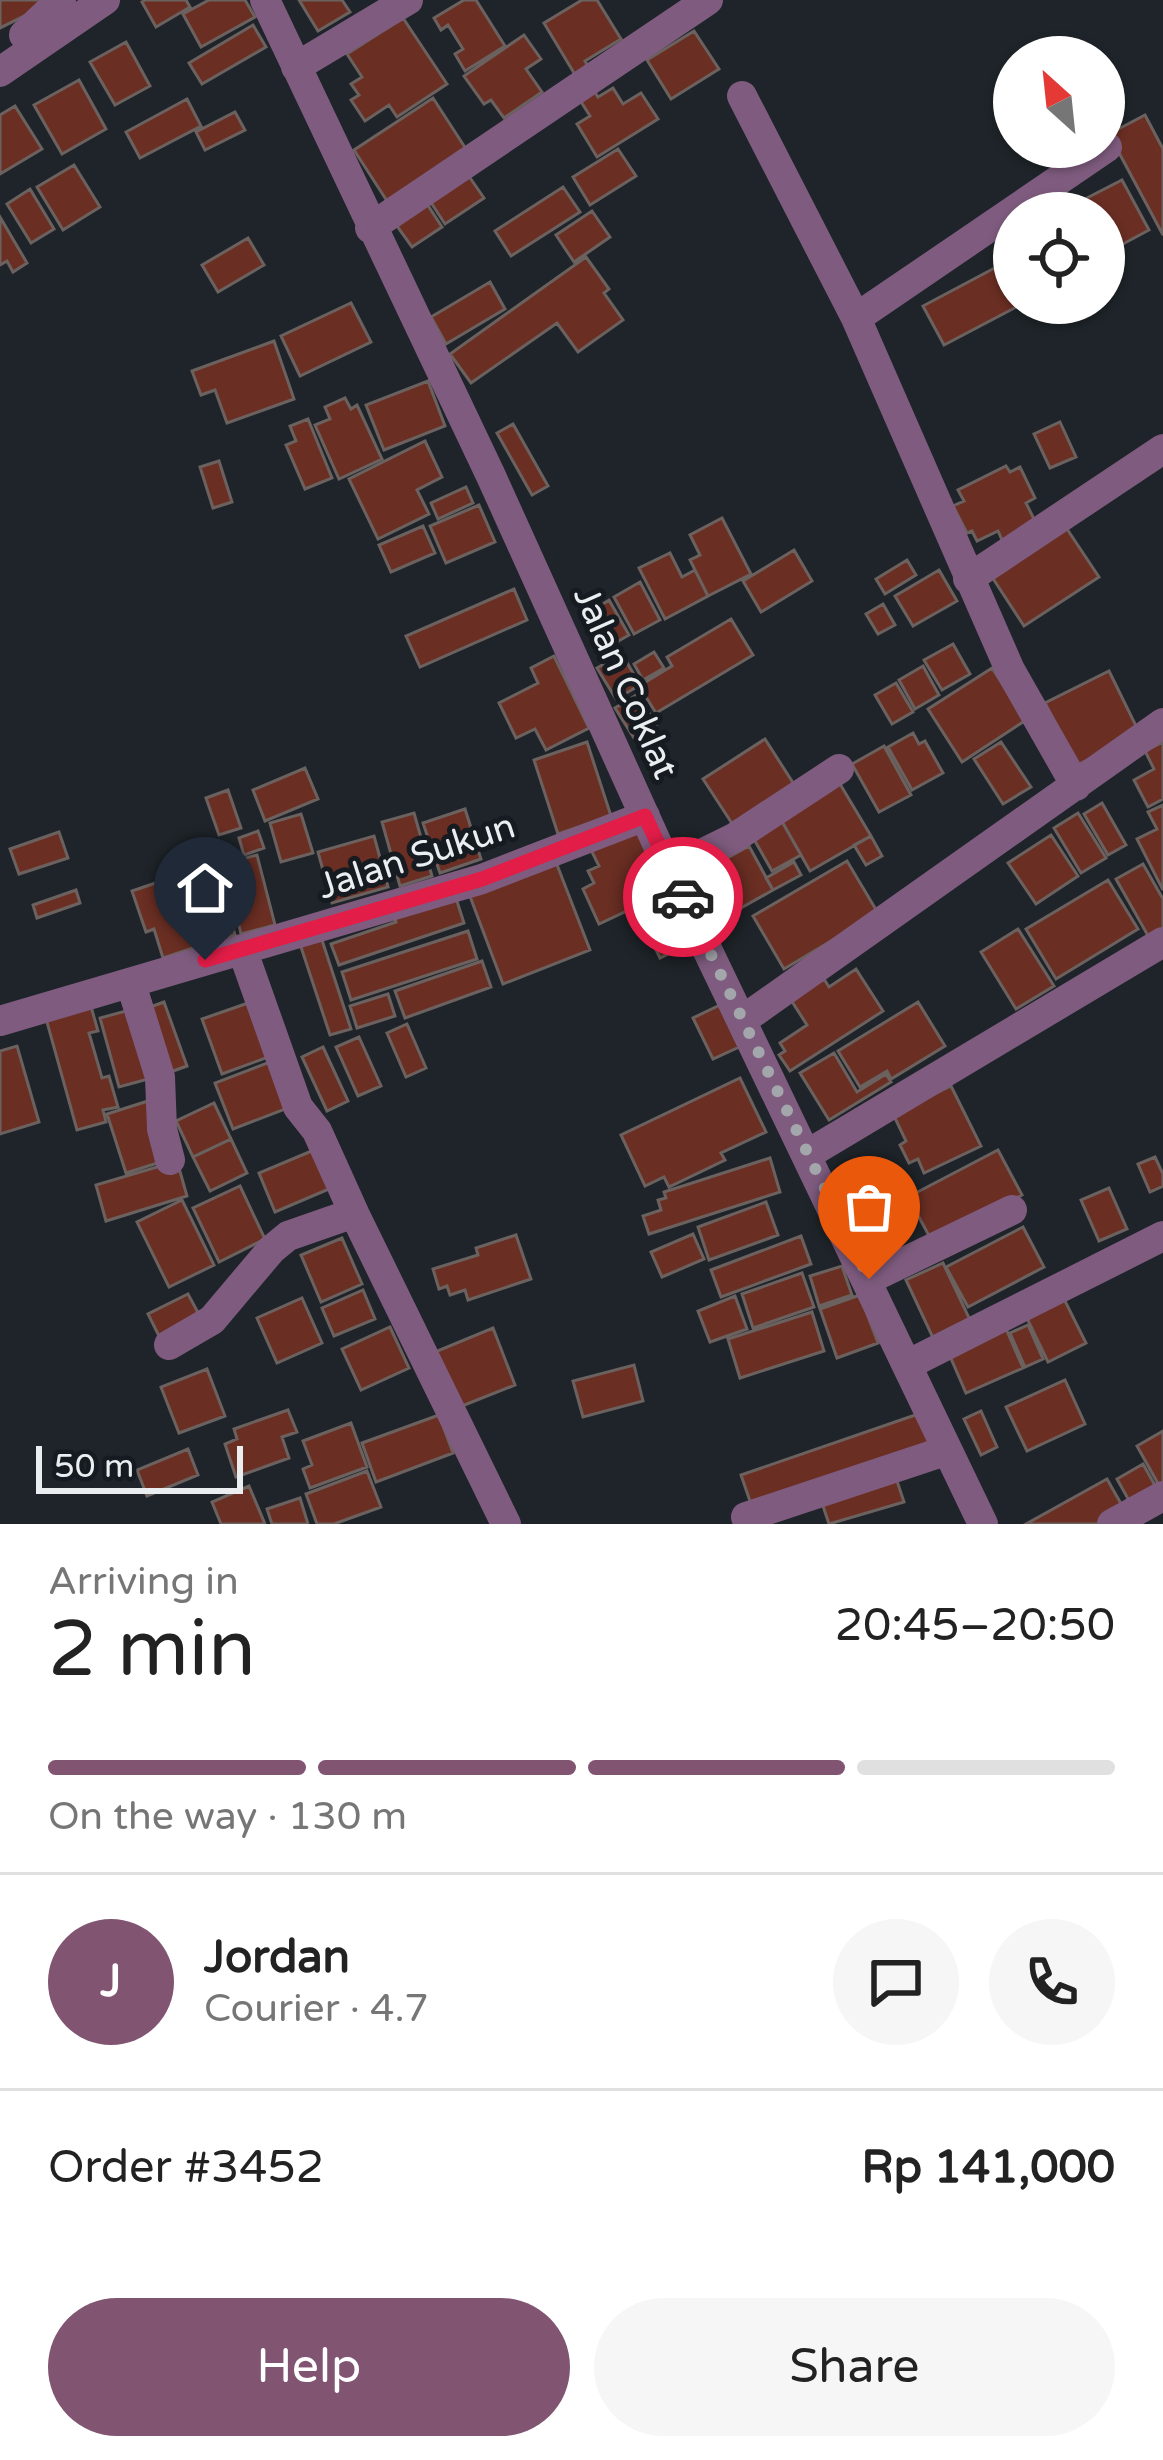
<!DOCTYPE html>
<meta charset="utf-8">
<style>
:root{--surface:#fff;--page:#f6f6f6;--text:#222;--muted:#767676;--line:#e0e0e0;--accent:#815471}
body{margin:0;font-family:"Varela Round",sans-serif;background:var(--page);color:var(--text);height:100vh;display:flex;flex-direction:column;font-size:45px;white-space:nowrap}
*{box-sizing:border-box;margin:0}
p{font-size:39px;color:var(--muted)}
.icon{flex:none;width:66px;height:66px;fill:none;stroke:currentColor;stroke-width:2;stroke-linecap:round;stroke-linejoin:round}
.map{position:relative;height:1524px;overflow:hidden}
.side{display:flex;flex-direction:column;background:var(--surface);flex:1}
.side>*{flex:none}
.needle{width:78px;rotate:333deg}
.fabs{position:absolute;left:993px;top:36px;display:grid;gap:24px}
.fabs a{display:grid;place-items:center;width:132px;height:132px;border-radius:50%;background:var(--surface);box-shadow:0 3px 9px #0004;font-size:60px}
.scale{position:absolute;left:36px;bottom:30px;width:207px;box-sizing:border-box;padding-left:12px;border:6px solid #eaeef1;border-top:0;font-size:33px;line-height:42px;white-space:nowrap;color:#eaeef1;-webkit-text-stroke:9px #151b20;paint-order:stroke}
.pin{position:absolute;display:grid;place-items:center;width:102px;height:102px;color:#fff;margin:-123px -51px;border-radius:50% 50% 50% 0;rotate:-45deg;box-shadow:0 0 12px #0007}
.pin .icon{rotate:45deg}
.courier{position:absolute;display:grid;place-items:center;width:120px;height:120px;margin:-60px;border:9px solid #e11d48;border-radius:50%;background:#fff;color:#222;box-shadow:0 3px 15px #0007}
.headline em{font-style:normal;font-weight:600}
.headline div{display:flex;flex-direction:column-reverse}
.headline{display:flex;align-items:center;justify-content:space-between;height:204px;padding:0 48px}
h1{font-size:78px;font-weight:600;line-height:90px}
.bar{display:grid;grid-template-columns:repeat(4,1fr);gap:18px 12px;align-content:center;height:144px;padding:0 48px}
.bar i{height:15px;border-radius:9px;background:var(--line)}
.bar .selected{background:var(--accent)}
.bar p{grid-column:span 4}
.line{display:flex;align-items:center;gap:30px;padding:0 48px;border-top:3px solid var(--line)}
.line div{flex:1}
.round{display:grid;place-items:center;flex:none;width:126px;height:126px;border-radius:63px;background:var(--page)}
.button{display:flex;gap:24px;margin-top:auto;padding:24px 48px}
.button a{flex:1;height:138px;border-radius:72px;background:var(--accent);color:#fff;font-size:48px;font-weight:600;line-height:138px;text-align:center}
.button a+a{background:var(--page);color:var(--text)}
.map>svg:first-child{display:block}
</style>
<div class="map">
<svg width="1163" height="1524" viewBox="0 0 1163 1524">
<rect width="100%" height="100%" fill="#1e2429"/>
<path fill="#6a2e23" stroke="#6b615f" stroke-width="3" d="M 0,0 L 41,0 L 44,6 L 0,28 Z
M 145,0 L 186,0 L 190,7 L 156,27 L 142,2 Z
M 209,0 L 245,0 L 255,17 L 201,47 L 183,14 Z
M 299,0 L 342,0 L 350,12 L 318,31 Z
M 464,0 L 476,0 L 505,46 L 465,71 L 455,54 L 463,49 L 448,25 L 441,30 L 434,18 Z
M 582,0 L 597,0 L 621,39 L 585,61 L 590,70 L 577,78 L 544,23 Z
M 403,18 L 447,84 L 397,117 L 389,105 L 365,121 L 351,100 L 359,95 L 351,84 L 362,77 L 347,54 Z
M 253,25 L 266,47 L 202,84 L 189,63 Z
M 694,31 L 719,69 L 671,99 L 647,60 Z
M 524,35 L 541,59 L 526,69 L 542,92 L 504,118 L 491,100 L 484,104 L 464,76 Z
M 126,42 L 150,86 L 115,105 L 90,62 Z
M 79,80 L 106,129 L 62,154 L 34,105 Z
M 592,88 L 598,97 L 613,88 L 623,104 L 641,93 L 658,119 L 597,157 L 577,124 L 590,116 L 578,97 Z
M 433,98 L 468,152 L 389,204 L 354,150 Z
M 187,99 L 201,126 L 140,158 L 126,132 Z
M 15,106 L 42,149 L 0,174 L 0,115 Z
M 235,112 L 245,130 L 205,150 L 196,132 Z
M 1145,115 L 1163,149 L 1163,235 L 1109,134 Z
M 618,149 L 636,176 L 590,205 L 573,177 Z
M 74,165 L 100,207 L 63,230 L 37,187 Z
M 466,172 L 484,198 L 445,224 L 428,198 Z
M 1122,180 L 1149,230 L 1108,252 L 1104,244 L 1104,213 L 1088,213 L 1081,201 Z
M 563,187 L 580,212 L 511,256 L 495,231 Z
M 30,189 L 54,229 L 31,243 L 7,204 Z
M 425,201 L 442,227 L 412,247 L 394,222 Z
M 592,211 L 610,237 L 574,262 L 556,235 Z
M 0,217 L 27,263 L 13,272 L 7,261 L 0,265 Z
M 248,238 L 264,265 L 218,292 L 202,265 Z
M 586,257 L 609,289 L 604,293 L 623,320 L 578,352 L 557,323 L 471,383 L 450,354 Z
M 1006,262 L 1014,276 L 1014,303 L 1024,303 L 944,345 L 923,306 Z
M 490,282 L 505,309 L 446,344 L 431,317 Z
M 351,303 L 371,342 L 300,376 L 281,336 Z
M 274,341 L 294,399 L 227,423 L 215,390 L 201,395 L 192,371 Z
M 428,381 L 445,426 L 384,450 L 366,405 Z
M 345,398 L 351,409 L 357,405 L 382,459 L 339,479 L 315,425 L 330,419 L 325,407 Z
M 308,419 L 332,478 L 305,489 L 286,445 L 296,441 L 290,426 Z
M 1060,422 L 1076,457 L 1050,468 L 1034,434 Z
M 513,424 L 548,486 L 532,495 L 497,433 Z
M 425,441 L 442,477 L 417,490 L 429,514 L 378,539 L 349,479 Z
M 219,461 L 232,502 L 213,508 L 200,467 Z
M 1006,466 L 1010,472 L 1020,467 L 1035,498 L 1026,503 L 1037,525 L 1003,542 L 998,531 L 977,541 L 972,531 L 967,533 L 953,506 L 964,501 L 958,490 Z
M 466,487 L 473,503 L 438,519 L 431,503 Z
M 479,505 L 495,542 L 446,563 L 430,526 Z
M 722,518 L 751,574 L 708,596 L 690,560 L 700,555 L 690,535 Z
M 423,526 L 435,553 L 391,572 L 379,545 Z
M 1065,526 L 1099,577 L 1024,626 L 990,574 Z
M 794,550 L 812,581 L 761,612 L 743,581 Z
M 670,553 L 682,577 L 695,570 L 708,596 L 665,619 L 639,568 Z
M 907,560 L 916,575 L 885,594 L 876,579 Z
M 939,570 L 957,601 L 913,626 L 895,596 Z
M 640,582 L 660,620 L 634,634 L 614,597 Z
M 514,589 L 527,620 L 420,667 L 406,636 Z
M 609,600 L 629,635 L 615,643 L 595,609 Z
M 883,604 L 895,625 L 878,634 L 866,614 Z
M 731,619 L 753,655 L 656,713 L 639,686 L 672,666 L 667,657 Z
M 953,644 L 970,674 L 942,690 L 924,660 Z
M 654,652 L 664,668 L 643,680 L 634,664 Z
M 622,654 L 640,685 L 616,699 L 597,668 Z
M 554,656 L 589,728 L 546,750 L 535,729 L 516,738 L 499,703 L 538,683 L 531,668 Z
M 923,666 L 939,695 L 915,709 L 899,680 Z
M 992,668 L 1026,720 L 962,762 L 928,709 Z
M 1109,671 L 1140,734 L 1077,765 L 1045,703 Z
M 896,683 L 913,712 L 892,724 L 875,695 Z
M 638,694 L 656,725 L 634,738 L 615,708 Z
M 913,733 L 919,744 L 925,741 L 943,773 L 912,790 L 888,747 Z
M 765,739 L 797,789 L 735,828 L 703,779 Z
M 587,742 L 611,816 L 558,834 L 534,760 Z
M 1001,742 L 1031,787 L 1003,804 L 974,759 Z
M 1163,742 L 1163,799 L 1148,807 L 1134,780 L 1154,769 L 1145,751 Z
M 884,746 L 911,795 L 879,812 L 852,764 Z
M 305,768 L 318,799 L 265,821 L 253,790 Z
M 840,784 L 871,836 L 810,871 L 780,818 Z
M 228,790 L 241,828 L 219,835 L 206,798 Z
M 1102,803 L 1126,845 L 1108,855 L 1084,814 Z
M 1163,805 L 1163,890 L 1137,839 L 1157,829 L 1148,812 Z
M 465,809 L 481,859 L 440,873 L 423,823 Z
M 414,813 L 432,876 L 400,886 L 382,822 Z
M 1078,813 L 1106,858 L 1081,873 L 1054,828 Z
M 301,814 L 313,853 L 281,862 L 270,823 Z
M 780,818 L 801,855 L 772,871 L 751,834 Z
M 636,829 L 667,892 L 599,924 L 583,889 L 594,883 L 588,871 L 599,866 L 591,850 Z
M 258,831 L 264,848 L 244,855 L 239,838 Z
M 59,832 L 68,858 L 19,874 L 10,849 Z
M 1051,835 L 1078,876 L 1036,904 L 1008,863 Z
M 374,836 L 388,887 L 332,903 L 318,852 Z
M 871,836 L 882,856 L 866,865 L 854,845 Z
M 749,846 L 773,890 L 718,921 L 693,877 Z
M 257,855 L 275,925 L 241,934 L 224,864 Z
M 554,857 L 590,950 L 503,984 L 468,891 Z
M 847,861 L 878,913 L 784,969 L 753,916 Z
M 794,862 L 801,875 L 773,890 L 766,878 Z
M 1143,864 L 1163,899 L 1163,934 L 1151,941 L 1116,879 Z
M 217,865 L 235,935 L 201,944 L 183,874 Z
M 176,876 L 199,946 L 163,958 L 154,929 L 146,932 L 132,891 Z
M 1108,880 L 1138,929 L 1056,979 L 1026,929 Z
M 76,890 L 80,903 L 37,918 L 33,905 Z
M 454,892 L 464,923 L 339,965 L 331,944 L 396,922 L 393,913 Z
M 670,900 L 691,943 L 660,958 L 639,915 Z
M 1018,929 L 1054,986 L 1016,1009 L 981,952 Z
M 468,931 L 477,959 L 351,1000 L 342,972 Z
M 320,934 L 351,1029 L 330,1035 L 299,941 Z
M 482,961 L 491,987 L 405,1018 L 395,991 Z
M 856,969 L 883,1011 L 790,1071 L 779,1055 L 785,1051 L 780,1043 L 807,1025 L 791,1000 L 824,979 L 829,987 Z
M 388,994 L 395,1016 L 357,1028 L 350,1006 Z
M 164,1002 L 187,1066 L 165,1074 L 142,1010 Z
M 251,1002 L 271,1056 L 222,1074 L 202,1019 Z
M 918,1002 L 945,1046 L 891,1079 L 887,1071 L 860,1087 L 838,1051 Z
M 90,1003 L 98,1031 L 89,1033 L 102,1078 L 109,1076 L 118,1107 L 103,1110 L 106,1122 L 77,1130 L 45,1015 Z
M 720,1005 L 739,1047 L 713,1059 L 693,1018 Z
M 133,1009 L 152,1078 L 119,1087 L 100,1018 Z
M 407,1024 L 426,1068 L 406,1077 L 387,1033 Z
M 359,1037 L 381,1086 L 358,1096 L 336,1047 Z
M 17,1046 L 39,1122 L 0,1134 L 0,1051 Z
M 323,1047 L 348,1101 L 327,1111 L 302,1057 Z
M 834,1053 L 857,1092 L 886,1074 L 891,1082 L 829,1120 L 800,1073 Z
M 270,1062 L 288,1108 L 233,1129 L 215,1083 Z
M 740,1078 L 766,1132 L 721,1153 L 725,1160 L 669,1187 L 664,1177 L 645,1186 L 621,1135 Z
M 951,1086 L 981,1146 L 924,1173 L 918,1159 L 909,1163 L 900,1145 L 906,1141 L 893,1114 Z
M 148,1101 L 167,1160 L 126,1173 L 107,1114 Z
M 214,1103 L 231,1139 L 193,1157 L 176,1121 Z
M 231,1139 L 247,1173 L 210,1191 L 193,1157 Z
M 314,1150 L 336,1186 L 275,1212 L 259,1173 Z
M 998,1150 L 1022,1195 L 933,1243 L 908,1197 Z
M 1155,1157 L 1163,1174 L 1163,1186 L 1150,1192 L 1138,1164 Z
M 770,1158 L 780,1192 L 649,1234 L 643,1216 L 661,1210 L 658,1200 L 666,1198 L 664,1192 Z
M 177,1161 L 187,1196 L 106,1221 L 96,1185 Z
M 886,1161 L 904,1196 L 862,1216 L 845,1181 Z
M 240,1186 L 265,1239 L 219,1262 L 193,1208 Z
M 1109,1188 L 1127,1229 L 1099,1241 L 1081,1200 Z
M 182,1200 L 214,1265 L 169,1287 L 137,1222 Z
M 766,1202 L 778,1235 L 709,1260 L 698,1227 Z
M 1023,1227 L 1044,1267 L 968,1307 L 946,1267 Z
M 693,1234 L 704,1259 L 662,1277 L 651,1252 Z
M 516,1235 L 531,1279 L 468,1300 L 465,1290 L 450,1295 L 447,1286 L 439,1289 L 433,1269 L 478,1255 L 476,1248 Z
M 801,1236 L 811,1264 L 721,1297 L 711,1270 Z
M 342,1238 L 362,1284 L 321,1302 L 301,1255 Z
M 943,1263 L 971,1322 L 934,1340 L 906,1280 Z
M 842,1266 L 852,1295 L 819,1306 L 810,1276 Z
M 802,1273 L 814,1307 L 753,1328 L 742,1294 Z
M 363,1290 L 375,1319 L 334,1336 L 322,1308 Z
M 1060,1291 L 1086,1343 L 1048,1362 L 1023,1310 Z
M 188,1294 L 202,1320 L 161,1340 L 148,1314 Z
M 860,1295 L 878,1343 L 837,1358 L 820,1309 Z
M 735,1296 L 747,1329 L 710,1342 L 698,1311 Z
M 302,1298 L 322,1343 L 277,1363 L 257,1318 Z
M 812,1312 L 824,1351 L 740,1378 L 728,1339 Z
M 1003,1322 L 1023,1368 L 966,1393 L 946,1347 Z
M 1028,1325 L 1043,1359 L 1025,1367 L 1010,1333 Z
M 390,1327 L 409,1368 L 361,1390 L 342,1349 Z
M 493,1328 L 515,1385 L 452,1410 L 430,1354 Z
M 634,1365 L 643,1401 L 583,1417 L 573,1381 Z
M 207,1369 L 225,1416 L 179,1433 L 161,1387 Z
M 1065,1380 L 1085,1424 L 1027,1451 L 1006,1407 Z
M 288,1410 L 297,1432 L 282,1437 L 289,1458 L 236,1477 L 225,1444 L 237,1439 L 234,1429 Z
M 981,1411 L 997,1447 L 981,1455 L 964,1419 Z
M 924,1412 L 934,1442 L 751,1504 L 741,1475 Z
M 439,1415 L 453,1453 L 376,1482 L 362,1443 Z
M 351,1423 L 367,1467 L 310,1488 L 303,1469 L 312,1465 L 303,1441 Z
M 1163,1431 L 1163,1485 L 1160,1487 L 1137,1446 Z
M 188,1449 L 198,1475 L 147,1496 L 137,1470 Z
M 1143,1464 L 1157,1489 L 1131,1504 L 1117,1479 Z
M 367,1471 L 381,1507 L 334,1524 L 317,1524 L 306,1494 Z
M 895,1475 L 904,1502 L 829,1524 L 821,1500 Z
M 1107,1479 L 1124,1509 L 1097,1524 L 1026,1524 Z
M 249,1486 L 265,1524 L 221,1524 L 212,1502 Z
M 300,1498 L 308,1524 L 272,1524 L 267,1509 Z"/>
<g fill="none" stroke-linecap="round" stroke-linejoin="round">
<path stroke="#7f5c7f" stroke-width="30" d="M 265,0 L 491,476 L 669,870 L 983,1524
M 24,35 L 61,0
M 296,67 L 408,0
M 0,72 L 105,0
M 742,96 L 856,318 L 1010,670 L 1076,786
M 370,228 L 708,0
M 856,318 L 1107,147
M 968,579 L 1163,449
M 669,870 L 734,838 L 839,769
M 242,949 L 298,1107 L 317,1131 L 354,1213
M 131,984 L 160,1077 L 162,1129 L 170,1160
M 744,1019 L 1163,723
M 0,1021 L 482,879 L 645,816
M 808,1154 L 1163,942
M 869,1279 L 1012,1210
M 169,1345 L 212,1320 L 271,1250 L 288,1236 L 354,1213 L 506,1524
M 907,1365 L 1163,1236
M 746,1517 L 945,1451
M 1112,1524 L 1163,1496"/>
</g>
<g fill="none" stroke-linecap="round" stroke-linejoin="round">
<path stroke="#a3a7ab" stroke-width="12" stroke-dasharray="0 21.6" d="M 683,897 L 869,1279"/>
<path stroke="#e11d48" stroke-width="15" d="M 205,960 L 482,879 L 645,816 L 683,897"/>
</g>
<g text-anchor="middle" stroke-width="10" stroke-linejoin="round" paint-order="stroke">
<g font-size="36" fill="#eaeef1" stroke="#151b20">
<text transform="translate(627 682) rotate(66)" y="13">Jalan Coklat</text>
<text transform="translate(416 855) rotate(-18)" y="13">Jalan Sukun</text>
</g>
</g>
</svg>
<div class="fabs">
<a><svg class="needle" viewBox="-14 -14 28 28"><path d="M0-13l5 13h-10z" fill="#e53935"/><path d="M0 13l5-13h-10z" fill="#767676"/></svg></a>
<a><svg class="icon" aria-label="locate" viewBox="0 0 24 24"><circle cx="12" cy="12" r="6"/><path d="M12 2v4M12 18v4M2 12h4M18 12h4"/></svg></a>
</div>
<div class="scale">50 m</div>
<div class="pin" style="left:869px;top:1279px;background:#ea580c"><svg class="icon" aria-label="bag" viewBox="0 0 24 24"><path d="M5 8h14l-1 12H6zM9 8a3 3 0 0 1 6 0"/></svg></div>
<div class="pin" style="left:205px;top:960px;background:#1f2937"><svg class="icon" aria-label="home" viewBox="0 0 24 24"><path d="M3 11l9-7 9 7M6 9v11h12V9"/></svg></div>
<div class="courier" style="left:683px;top:897px"><svg class="icon" aria-label="car" viewBox="0 0 24 24"><path d="M5 17H2v-5l4-1 3-4h7l3 4 3 1v5h-3M9 17h6M6 11h13"/><circle cx="7" cy="17" r="2"/><circle cx="17" cy="17" r="2"/></svg></div>
</div>
<section class="side">
<div class="headline"><div><h1>2 min</h1><p>Arriving in</p></div><em>20:45–20:50</em></div>
<div class="bar"><i class="selected"></i><i class="selected"></i><i class="selected"></i><i></i><p>On the way · 130 m</p></div>
<div class="line" style="height:216px"><b class="round" style="background:var(--accent);color:#fff">J</b><div><b>Jordan</b><p>Courier · 4.7</p></div><a class="round"><svg class="icon" aria-label="chat" viewBox="0 0 24 24"><path d="M4 5h16v11H9l-5 4z"/></svg></a><a class="round"><svg class="icon" aria-label="phone" viewBox="0 0 24 24"><path d="M5 4h4l2 5-3 2q2 4 5 5l2-3 5 2v4C11 20 4 13 5 4z"/></svg></a></div>
<div class="line" style="height:156px"><div>Order #3452</div><b>Rp 141,000</b></div>
<div class="button"><a>Help</a><a>Share</a></div>
</section>
